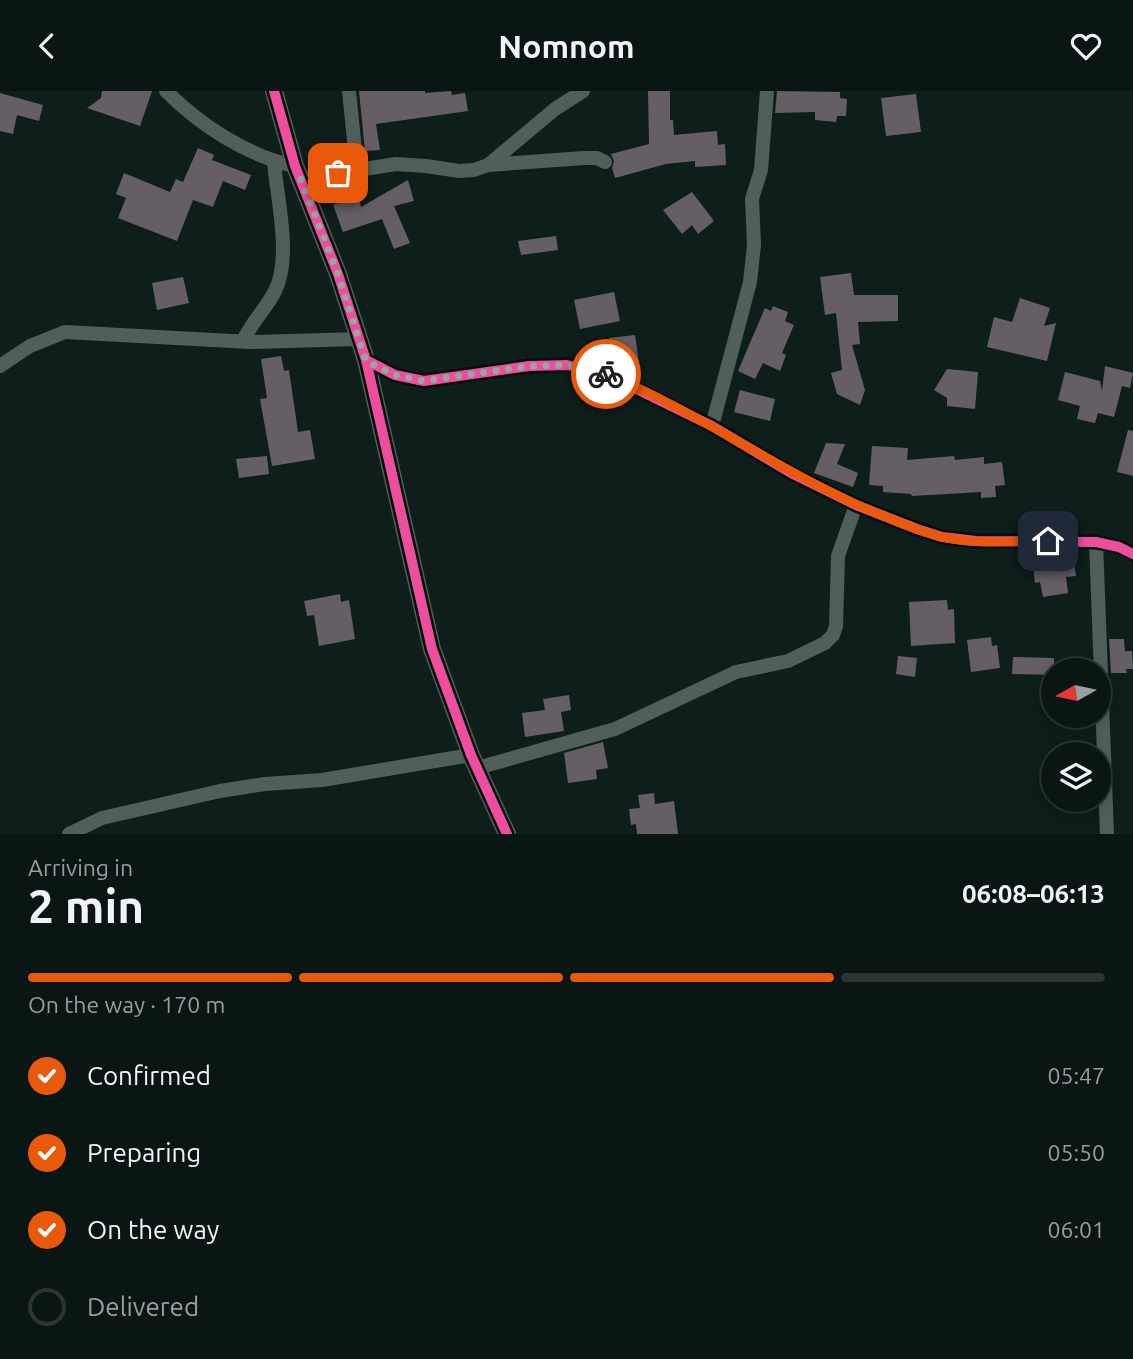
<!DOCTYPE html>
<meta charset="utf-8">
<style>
:root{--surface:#0a1614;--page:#131f1d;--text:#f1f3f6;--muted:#999fa0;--line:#2a3534;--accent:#ea580c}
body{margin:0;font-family:Ubuntu,sans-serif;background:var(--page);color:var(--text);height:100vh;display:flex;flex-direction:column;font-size:26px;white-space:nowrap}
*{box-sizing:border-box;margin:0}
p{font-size:23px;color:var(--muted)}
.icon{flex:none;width:38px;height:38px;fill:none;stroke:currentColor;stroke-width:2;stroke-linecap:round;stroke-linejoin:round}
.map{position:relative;height:743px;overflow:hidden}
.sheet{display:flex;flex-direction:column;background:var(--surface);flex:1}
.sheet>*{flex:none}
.needle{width:46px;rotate:261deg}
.fabs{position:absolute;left:1041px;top:567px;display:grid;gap:14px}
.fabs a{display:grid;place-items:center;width:70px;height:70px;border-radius:50%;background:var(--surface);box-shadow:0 4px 18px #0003,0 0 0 2px var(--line);font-size:35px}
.pin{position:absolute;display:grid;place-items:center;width:60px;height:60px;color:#fff;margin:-30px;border-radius:14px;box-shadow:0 4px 10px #0006}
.courier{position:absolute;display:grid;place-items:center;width:70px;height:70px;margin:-35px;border:5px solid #ea580c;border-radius:50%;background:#fff;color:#222;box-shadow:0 2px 9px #0007}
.headline em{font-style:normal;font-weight:700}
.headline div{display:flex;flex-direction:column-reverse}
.headline{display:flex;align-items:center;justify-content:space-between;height:119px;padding:0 28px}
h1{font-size:46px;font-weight:700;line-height:52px}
.bar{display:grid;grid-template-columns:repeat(4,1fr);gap:10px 7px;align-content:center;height:84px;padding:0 28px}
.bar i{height:9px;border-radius:5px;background:var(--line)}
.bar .active{background:var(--accent)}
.bar p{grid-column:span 4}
ol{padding:0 28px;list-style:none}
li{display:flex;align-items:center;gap:21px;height:77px}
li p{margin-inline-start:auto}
li .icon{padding:7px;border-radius:50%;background:var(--accent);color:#fff;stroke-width:4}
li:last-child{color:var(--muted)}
li i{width:38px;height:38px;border:4px solid var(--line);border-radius:50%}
header{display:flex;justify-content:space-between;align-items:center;height:91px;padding:0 28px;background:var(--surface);font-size:32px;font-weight:700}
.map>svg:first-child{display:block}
</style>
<header><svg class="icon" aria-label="back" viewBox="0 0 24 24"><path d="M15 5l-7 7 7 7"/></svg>Nomnom<svg class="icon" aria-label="heart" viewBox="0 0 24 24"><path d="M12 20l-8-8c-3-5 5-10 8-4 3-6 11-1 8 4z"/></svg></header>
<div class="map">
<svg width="1133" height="743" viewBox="0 0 1133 743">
<rect width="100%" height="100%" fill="#0e1e1a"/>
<path fill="#655f65" d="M 102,0 L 152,0 L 140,35 L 87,17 L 101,7 Z
M 359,0 L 425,0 L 425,2 L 451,0 L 452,4 L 465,2 L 468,20 L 376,33 L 380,59 L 365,60 Z
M 648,0 L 670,0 L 670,29 L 673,29 L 674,44 L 717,40 L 718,54 L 725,53 L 726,74 L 695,76 L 695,70 L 666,73 L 615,87 L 612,77 L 614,70 L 611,63 L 649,53 Z
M 777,0 L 840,1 L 840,7 L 847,8 L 846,25 L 837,25 L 836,31 L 815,29 L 815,21 L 775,22 Z
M 0,2 L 43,14 L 39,30 L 17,24 L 13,43 L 0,40 Z
M 916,3 L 921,41 L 886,45 L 881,7 Z
M 198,57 L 214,64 L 212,69 L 251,84 L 245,99 L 223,90 L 213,116 L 193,109 L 177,150 L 118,127 L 126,107 L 116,103 L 124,82 L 170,101 L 176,88 L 183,91 Z
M 355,89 L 361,116 L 408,89 L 414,110 L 394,115 L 410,152 L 394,158 L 382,128 L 343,141 L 333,114 L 345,109 L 340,92 Z
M 692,101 L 714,130 L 698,143 L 692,134 L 682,143 L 663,119 Z
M 556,145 L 558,159 L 521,164 L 518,150 Z
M 851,182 L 854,204 L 898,204 L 898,230 L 858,231 L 860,253 L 852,254 L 865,299 L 860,314 L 837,303 L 831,282 L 842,279 L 836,222 L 825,224 L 820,186 Z
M 183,186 L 189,212 L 157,219 L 152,192 Z
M 614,201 L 620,230 L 580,238 L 574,209 Z
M 1020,207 L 1050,217 L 1044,235 L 1056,232 L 1047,270 L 987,256 L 994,226 L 1012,231 Z
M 773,215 L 788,221 L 785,230 L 794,234 L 782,262 L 786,264 L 780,280 L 763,272 L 755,288 L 738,280 L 765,217 L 771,220 Z
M 635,244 L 639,272 L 613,275 L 609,247 Z
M 281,265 L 284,280 L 289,279 L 298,341 L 310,339 L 315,368 L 272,375 L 260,308 L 267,307 L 261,268 Z
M 1105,275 L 1133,282 L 1130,297 L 1122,295 L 1114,326 L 1098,322 L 1095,332 L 1077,328 L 1080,315 L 1058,309 L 1065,281 L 1100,290 L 1102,300 Z
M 947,278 L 978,281 L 975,318 L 947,315 L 947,307 L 934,299 Z
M 740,299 L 775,308 L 770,330 L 734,321 Z
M 1128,339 L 1133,340 L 1133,385 L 1117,381 Z
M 826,352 L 845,353 L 837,373 L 858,382 L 853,396 L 814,382 Z
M 872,355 L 908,357 L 907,369 L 954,365 L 955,369 L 984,366 L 984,373 L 1002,371 L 1005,394 L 995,395 L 996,406 L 981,407 L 981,401 L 912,405 L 911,403 L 883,401 L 883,395 L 869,394 Z
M 267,365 L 269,383 L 239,387 L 236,368 Z
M 1060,460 L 1065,460 L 1066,468 L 1073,467 L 1076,485 L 1066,486 L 1068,502 L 1043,506 L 1040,491 L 1035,492 L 1033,474 L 1047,472 L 1045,463 Z
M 340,503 L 341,511 L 349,509 L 355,548 L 319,555 L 314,524 L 307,525 L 304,510 Z
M 947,509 L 948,519 L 954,518 L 955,552 L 911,555 L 909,511 Z
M 991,546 L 992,555 L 997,554 L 1000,577 L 971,581 L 967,549 Z
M 1109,548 L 1124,548 L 1125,560 L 1132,560 L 1133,578 L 1126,578 L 1127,582 L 1111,582 Z
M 898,565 L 917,567 L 915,586 L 896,583 Z
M 1013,566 L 1054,567 L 1054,584 L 1012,583 Z
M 569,604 L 571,619 L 561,621 L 564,640 L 525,646 L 522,622 L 545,619 L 543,608 Z
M 603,651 L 608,677 L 596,679 L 597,688 L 568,692 L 564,662 Z
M 654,702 L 655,713 L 674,710 L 678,743 L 637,743 L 636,733 L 631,734 L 629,718 L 640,717 L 638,704 Z"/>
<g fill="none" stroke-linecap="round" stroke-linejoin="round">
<path stroke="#515f5a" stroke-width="14" d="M 166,0 C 200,34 247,65 295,75
M 349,0 L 357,79
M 488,74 L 584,67 L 597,67 L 605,71
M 301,88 L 396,73 L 426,75 L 459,80 L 474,79 L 488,74 L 555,18 L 583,0
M 243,250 C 251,232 266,218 275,200 C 292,166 277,108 274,71
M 366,269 L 395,284 L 424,290 L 529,275 L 567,274 L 608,284 L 712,335 L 791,382 L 856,414 L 917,438 L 942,446 L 976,450 L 1096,451 L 1119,456 L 1133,463
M 0,275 L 30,255 L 65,241 L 250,251 L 359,248
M 712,335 L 750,191 L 754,154 L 752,108 L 761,79 L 767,0
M 1096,451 L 1107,743
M 477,677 L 615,638 L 736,581 L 788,570 L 825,552 L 833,544 L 836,535 L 838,465 L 856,414
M 69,743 L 102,727 L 220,700 L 265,693 L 322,689 L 471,664"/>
<path stroke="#515f5a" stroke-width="18" d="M 274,0 L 295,75 L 338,183 L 366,269 L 432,558 L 471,664 L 507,743"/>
<g stroke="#020c08" stroke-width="15">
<path id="cycleway" d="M 274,0 L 295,75 L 338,183 L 366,269 L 432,558 L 471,664 L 507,743
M 366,269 L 395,284 L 424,290 L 529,275 L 567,274 L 608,284 L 712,335 L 791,382 L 856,414 L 917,438 L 942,446 L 976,450 L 1096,451 L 1119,456 L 1133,463"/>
</g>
<use href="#cycleway" stroke="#ef4d9e" stroke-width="10"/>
</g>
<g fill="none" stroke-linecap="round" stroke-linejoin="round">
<path stroke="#97a7a2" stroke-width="7" stroke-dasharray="0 12.6" d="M 338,82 L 301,88 L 338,183 L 366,270 L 395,284 L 424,290 L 529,275 L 567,274 L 606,283"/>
<path stroke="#ea580c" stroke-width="9" d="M 606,283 C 702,322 785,385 881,424 C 901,432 921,441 942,446 C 976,454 1013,450 1048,450"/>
</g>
</svg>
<div class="fabs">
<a><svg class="needle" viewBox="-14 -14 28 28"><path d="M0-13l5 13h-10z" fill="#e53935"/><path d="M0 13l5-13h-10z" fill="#999fa0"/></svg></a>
<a><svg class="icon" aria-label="layers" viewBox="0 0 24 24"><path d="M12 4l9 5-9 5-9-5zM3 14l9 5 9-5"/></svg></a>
</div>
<div class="pin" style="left:338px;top:82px;background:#ea580c"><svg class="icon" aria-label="bag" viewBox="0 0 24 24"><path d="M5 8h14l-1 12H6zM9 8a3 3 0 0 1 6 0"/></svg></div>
<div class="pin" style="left:1048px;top:450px;background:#1f2937"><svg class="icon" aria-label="home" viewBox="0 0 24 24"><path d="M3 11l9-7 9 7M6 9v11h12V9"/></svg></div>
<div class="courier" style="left:606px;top:283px"><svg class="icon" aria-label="bike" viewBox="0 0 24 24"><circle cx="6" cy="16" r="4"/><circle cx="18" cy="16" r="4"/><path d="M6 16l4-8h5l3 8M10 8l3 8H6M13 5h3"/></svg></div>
</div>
<section class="sheet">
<div class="headline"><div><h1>2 min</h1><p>Arriving in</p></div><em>06:08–06:13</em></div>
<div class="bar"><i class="active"></i><i class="active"></i><i class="active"></i><i></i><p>On the way · 170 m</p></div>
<ol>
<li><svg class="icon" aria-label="check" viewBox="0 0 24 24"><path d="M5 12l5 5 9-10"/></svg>Confirmed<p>05:47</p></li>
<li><svg class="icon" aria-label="check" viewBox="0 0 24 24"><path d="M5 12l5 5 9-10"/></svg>Preparing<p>05:50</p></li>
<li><svg class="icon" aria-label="check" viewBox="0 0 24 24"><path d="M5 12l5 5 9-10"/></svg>On the way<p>06:01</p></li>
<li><i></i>Delivered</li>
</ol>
</section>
